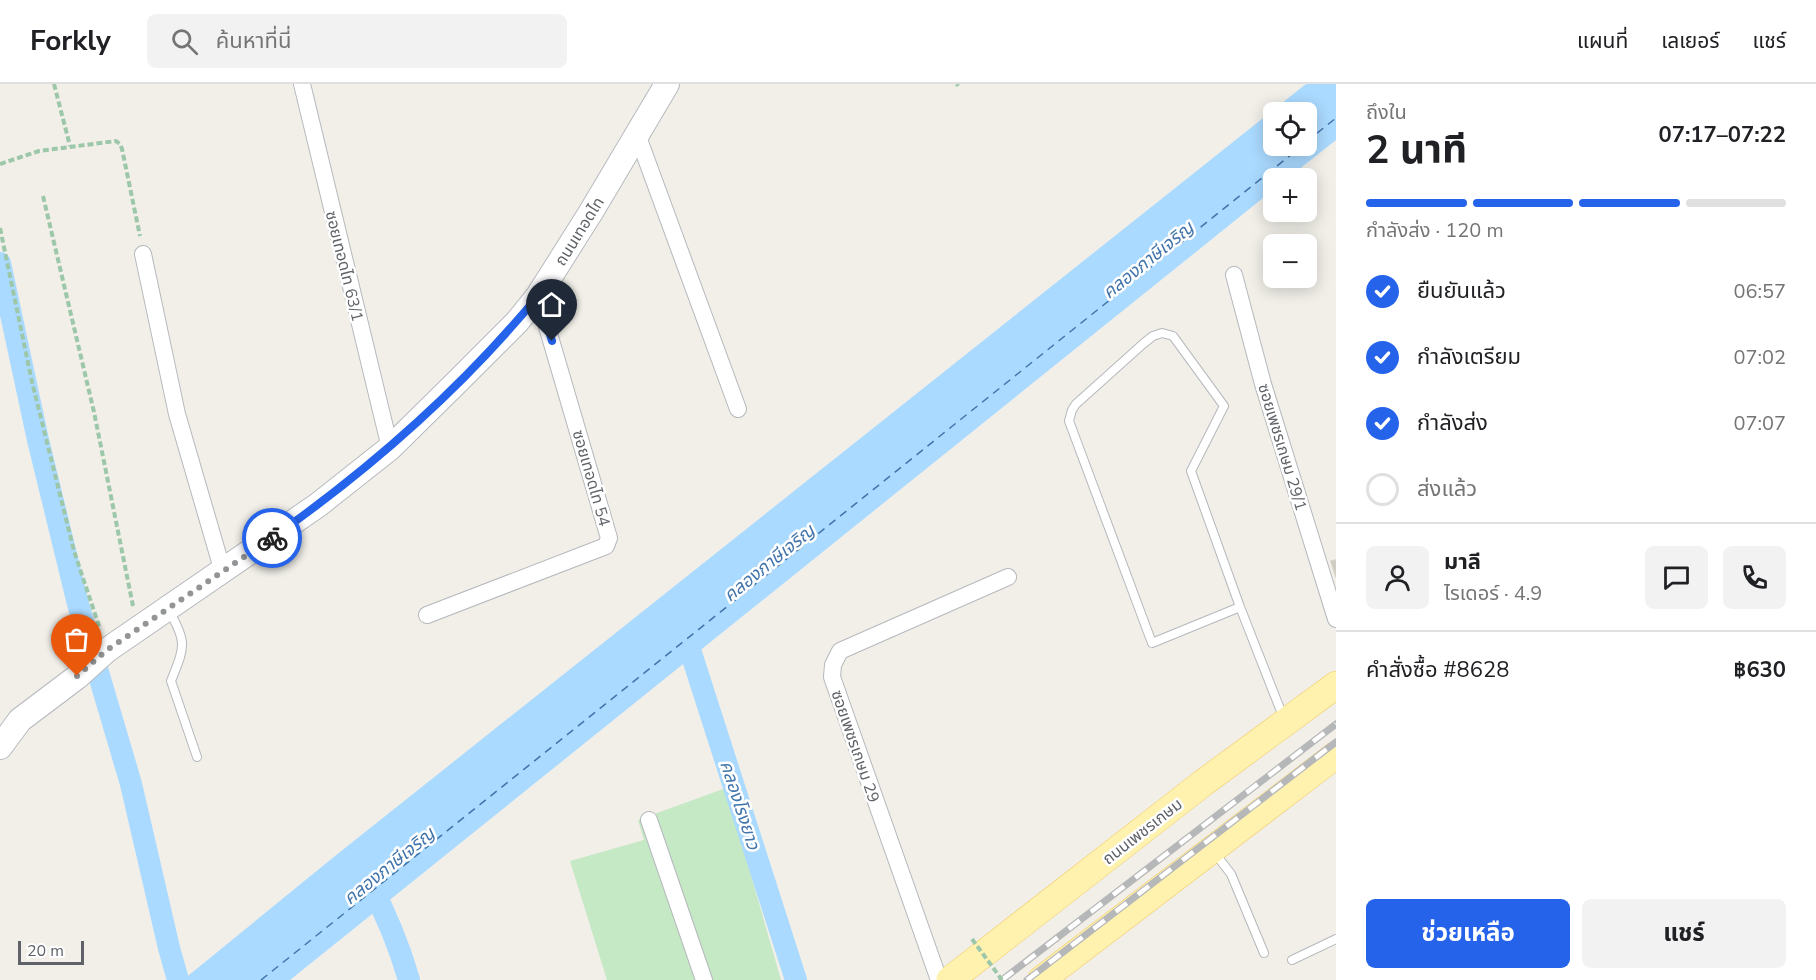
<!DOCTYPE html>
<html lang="th">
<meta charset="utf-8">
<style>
:root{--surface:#fff;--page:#f2f2f2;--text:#202124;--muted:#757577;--line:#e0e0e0;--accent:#2563eb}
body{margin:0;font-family:"Nunito Sans","Noto Sans Thai",sans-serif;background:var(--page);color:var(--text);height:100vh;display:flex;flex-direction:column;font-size:22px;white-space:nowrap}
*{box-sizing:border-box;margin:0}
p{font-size:20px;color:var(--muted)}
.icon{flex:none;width:33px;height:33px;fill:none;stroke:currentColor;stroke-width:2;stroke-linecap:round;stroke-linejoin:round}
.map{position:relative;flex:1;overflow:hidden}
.panel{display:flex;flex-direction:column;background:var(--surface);width:480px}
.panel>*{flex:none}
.buttons{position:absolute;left:1263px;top:18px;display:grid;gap:12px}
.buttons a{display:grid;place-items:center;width:54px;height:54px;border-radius:9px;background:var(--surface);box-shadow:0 3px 15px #0003;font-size:30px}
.scale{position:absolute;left:18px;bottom:15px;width:66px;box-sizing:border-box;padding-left:6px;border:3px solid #5f6368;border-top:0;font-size:16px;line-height:21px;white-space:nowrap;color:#5f6368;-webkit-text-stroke:4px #fff;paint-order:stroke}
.pin{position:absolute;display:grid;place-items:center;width:51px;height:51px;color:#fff;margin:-62px -26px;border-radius:50% 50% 50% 0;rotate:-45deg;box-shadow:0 0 6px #0007}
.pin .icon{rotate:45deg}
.courier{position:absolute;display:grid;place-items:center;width:60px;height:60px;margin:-30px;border:4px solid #2563eb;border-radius:50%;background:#fff;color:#222;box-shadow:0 2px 8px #0007}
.overview em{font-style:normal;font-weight:700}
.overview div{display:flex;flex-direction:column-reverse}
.overview{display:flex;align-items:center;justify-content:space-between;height:102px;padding:0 30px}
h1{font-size:39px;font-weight:700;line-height:45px}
.bar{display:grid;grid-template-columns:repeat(4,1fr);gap:9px 6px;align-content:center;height:72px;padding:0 30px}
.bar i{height:8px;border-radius:4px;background:var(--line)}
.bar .current{background:var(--accent)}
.bar p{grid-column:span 4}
.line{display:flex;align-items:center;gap:15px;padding:0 30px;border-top:2px solid var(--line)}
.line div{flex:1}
.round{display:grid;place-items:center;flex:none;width:63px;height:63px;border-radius:9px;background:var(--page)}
ol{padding:0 30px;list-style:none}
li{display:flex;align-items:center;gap:18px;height:66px}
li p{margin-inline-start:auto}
li .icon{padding:6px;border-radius:50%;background:var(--accent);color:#fff;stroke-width:4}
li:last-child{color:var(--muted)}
li i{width:33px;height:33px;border:3px solid var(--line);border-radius:50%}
.cta{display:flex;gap:12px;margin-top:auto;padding:12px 30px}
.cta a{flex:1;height:69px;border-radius:9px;background:var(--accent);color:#fff;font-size:24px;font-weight:700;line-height:69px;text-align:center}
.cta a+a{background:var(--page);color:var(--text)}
header{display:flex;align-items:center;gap:36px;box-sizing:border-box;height:84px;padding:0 30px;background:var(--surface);border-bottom:2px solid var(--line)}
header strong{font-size:28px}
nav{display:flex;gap:33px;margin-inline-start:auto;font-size:21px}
.search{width:420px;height:54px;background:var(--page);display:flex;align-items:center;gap:15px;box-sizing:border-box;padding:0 21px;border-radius:9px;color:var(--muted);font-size:22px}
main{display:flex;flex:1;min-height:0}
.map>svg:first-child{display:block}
</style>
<header>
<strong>Forkly</strong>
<div class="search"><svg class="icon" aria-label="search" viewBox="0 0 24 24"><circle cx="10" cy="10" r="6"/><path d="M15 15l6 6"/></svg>ค้นหาที่นี่</div>
<nav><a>แผนที่</a><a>เลเยอร์</a><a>แชร์</a></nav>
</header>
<main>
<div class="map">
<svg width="1336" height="896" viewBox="0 0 1336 896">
<rect width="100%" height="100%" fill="#f1efe8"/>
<path fill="#c5e8c5" d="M 726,704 L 781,896 L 607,896 L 570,777 L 644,756 L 638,736 Z"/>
<path fill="#aadaff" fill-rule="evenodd" d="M 1306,0 L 1336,0 L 1336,56 L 1288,94 L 1274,94 L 1273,106 L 290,896 L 183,896 L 335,772 ZM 1274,28 L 1306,28 L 1306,62 L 1274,62 Z"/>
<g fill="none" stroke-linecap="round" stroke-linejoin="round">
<path stroke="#aadaff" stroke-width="22" d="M 0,179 L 38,356 L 78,520 L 131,700 L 169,864 L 178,896
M 684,547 L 796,896
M 369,798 C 386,830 399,861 409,896"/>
<path stroke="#4174aa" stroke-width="1.5" stroke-dasharray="8 6" stroke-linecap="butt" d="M 1306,58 L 1336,34
M 261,896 L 1302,62"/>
</g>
<path fill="#cccac5" stroke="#d6d1c6" stroke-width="1.5" d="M 1336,476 L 1336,493 L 1331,477 Z"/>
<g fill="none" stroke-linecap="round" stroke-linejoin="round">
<g stroke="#b5b8bc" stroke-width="10">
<path id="lane" d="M 1162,249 L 1173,252 L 1224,322 L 1191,387 L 1240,523 L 1152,559 L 1069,337 L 1072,326 L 1076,320 L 1144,259 L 1153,252 Z
M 1240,523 L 1284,635
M 169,527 C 188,559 184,564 171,597 L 197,673
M 1214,768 L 1231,790 L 1264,869
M 1292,876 L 1336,855"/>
</g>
<g stroke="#b5b8bc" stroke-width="18">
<path id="street" d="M 302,0 L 390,364
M 637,50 L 738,325
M 143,170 L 177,330 L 223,488
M 1234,191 L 1263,300 L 1336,535
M 427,531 L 606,462 L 609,454 L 538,212
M 649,736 L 704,896
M 939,896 L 832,593 L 833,581 L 840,567 L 1008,493"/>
</g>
<g stroke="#b6babf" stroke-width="26">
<path id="secondary" d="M 0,663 L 20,636 L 77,593 L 107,566 L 318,421 L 390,364 L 456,299 L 517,238 L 538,212 L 591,128 L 667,0"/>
</g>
<g stroke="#f2c960" stroke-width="28">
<path id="primary" d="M 950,896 L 1203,699 L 1336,601
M 1041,896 L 1336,671"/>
</g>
<path stroke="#9cc7a9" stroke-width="4" stroke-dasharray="6 3" stroke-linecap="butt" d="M 54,0 L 70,62
M 957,0 L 958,2
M 0,80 L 39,67 L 116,57 L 120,60 L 122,65 L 140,152
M 43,112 L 94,328 L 133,522
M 0,144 L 32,298 L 74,467 L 100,545"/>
<use href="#lane" stroke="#fff" stroke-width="8"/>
<use href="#street" stroke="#fff" stroke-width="16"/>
<use href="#secondary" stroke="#fff" stroke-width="24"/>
<use href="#primary" stroke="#fff2af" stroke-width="27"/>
<g stroke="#b6b7b8" stroke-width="7">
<path id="rail" d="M 1002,896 L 1336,640
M 1027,896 L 1336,658"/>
</g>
<use href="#rail" stroke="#fff" stroke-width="4.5" stroke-dasharray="14" stroke-linecap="butt"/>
<path stroke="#9cc7a9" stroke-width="4" stroke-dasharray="6 3" stroke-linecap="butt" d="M 972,855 L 1002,896"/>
</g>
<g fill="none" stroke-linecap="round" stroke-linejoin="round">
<path stroke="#929495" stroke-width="6" stroke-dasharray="0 10.8" d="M 77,592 L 107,566 L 272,454"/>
<path stroke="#2563eb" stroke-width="8" d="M 272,454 C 370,385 462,304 538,212 L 552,257"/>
</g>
<g text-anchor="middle" stroke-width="5" stroke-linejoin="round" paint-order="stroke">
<g font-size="16" fill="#5f6368" stroke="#fff">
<text transform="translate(579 147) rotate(-58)" y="6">ถนนเทอดไท</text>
<text transform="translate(345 182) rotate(76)" y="6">ซอยเทอดไท 63/1</text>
<text transform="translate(1283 363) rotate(73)" y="6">ซอยเพชรเกษม 29/1</text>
<text transform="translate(592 394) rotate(74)" y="6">ซอยเทอดไท 54</text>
<text transform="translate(856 662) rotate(71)" y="6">ซอยเพชรเกษม 29</text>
<text transform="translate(1142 747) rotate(-38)" y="6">ถนนเพชรเกษม</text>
</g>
<g font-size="18" font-style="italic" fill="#4174aa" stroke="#fff">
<text transform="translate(1148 176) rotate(-39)" y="6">คลองภาษีเจริญ</text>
<text transform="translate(769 479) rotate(-39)" y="6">คลองภาษีเจริญ</text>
<text transform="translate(740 721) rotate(72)" y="6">คลองโรงยาว</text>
<text transform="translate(389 782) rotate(-39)" y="6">คลองภาษีเจริญ</text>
</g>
</g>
</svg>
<div class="buttons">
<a><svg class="icon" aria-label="locate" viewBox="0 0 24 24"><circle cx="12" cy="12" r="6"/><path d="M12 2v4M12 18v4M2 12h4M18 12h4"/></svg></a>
<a>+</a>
<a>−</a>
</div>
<div class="scale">20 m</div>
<div class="pin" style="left:77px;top:592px;background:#ea580c"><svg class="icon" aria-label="bag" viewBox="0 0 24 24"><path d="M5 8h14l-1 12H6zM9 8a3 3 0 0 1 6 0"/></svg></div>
<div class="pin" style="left:552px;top:257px;background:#1f2937"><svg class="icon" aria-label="home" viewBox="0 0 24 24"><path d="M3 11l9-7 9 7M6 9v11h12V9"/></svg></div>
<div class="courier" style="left:272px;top:454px"><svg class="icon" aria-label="bike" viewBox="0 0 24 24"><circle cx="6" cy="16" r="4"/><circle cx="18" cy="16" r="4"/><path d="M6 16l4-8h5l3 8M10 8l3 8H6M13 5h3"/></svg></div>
</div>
<section class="panel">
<div class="overview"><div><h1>2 นาที</h1><p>ถึงใน</p></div><em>07:17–07:22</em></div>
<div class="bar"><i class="current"></i><i class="current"></i><i class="current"></i><i></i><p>กำลังส่ง · 120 m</p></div>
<ol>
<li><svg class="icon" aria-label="check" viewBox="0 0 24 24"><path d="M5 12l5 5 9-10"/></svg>ยืนยันแล้ว<p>06:57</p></li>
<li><svg class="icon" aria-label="check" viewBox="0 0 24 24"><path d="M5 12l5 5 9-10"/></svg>กำลังเตรียม<p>07:02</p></li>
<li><svg class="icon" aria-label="check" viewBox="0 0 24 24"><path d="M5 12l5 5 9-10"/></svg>กำลังส่ง<p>07:07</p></li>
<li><i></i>ส่งแล้ว</li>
</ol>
<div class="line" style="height:108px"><a class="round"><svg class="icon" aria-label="person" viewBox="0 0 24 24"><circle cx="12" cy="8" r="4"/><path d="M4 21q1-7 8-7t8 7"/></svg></a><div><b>มาลี</b><p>ไรเดอร์ · 4.9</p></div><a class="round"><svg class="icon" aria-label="chat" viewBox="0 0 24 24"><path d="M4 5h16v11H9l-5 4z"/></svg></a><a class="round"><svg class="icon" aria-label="phone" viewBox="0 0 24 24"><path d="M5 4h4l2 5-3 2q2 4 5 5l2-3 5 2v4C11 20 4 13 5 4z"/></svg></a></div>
<div class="line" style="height:78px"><div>คำสั่งซื้อ #8628</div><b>฿630</b></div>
<div class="cta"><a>ช่วยเหลือ</a><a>แชร์</a></div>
</section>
</main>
